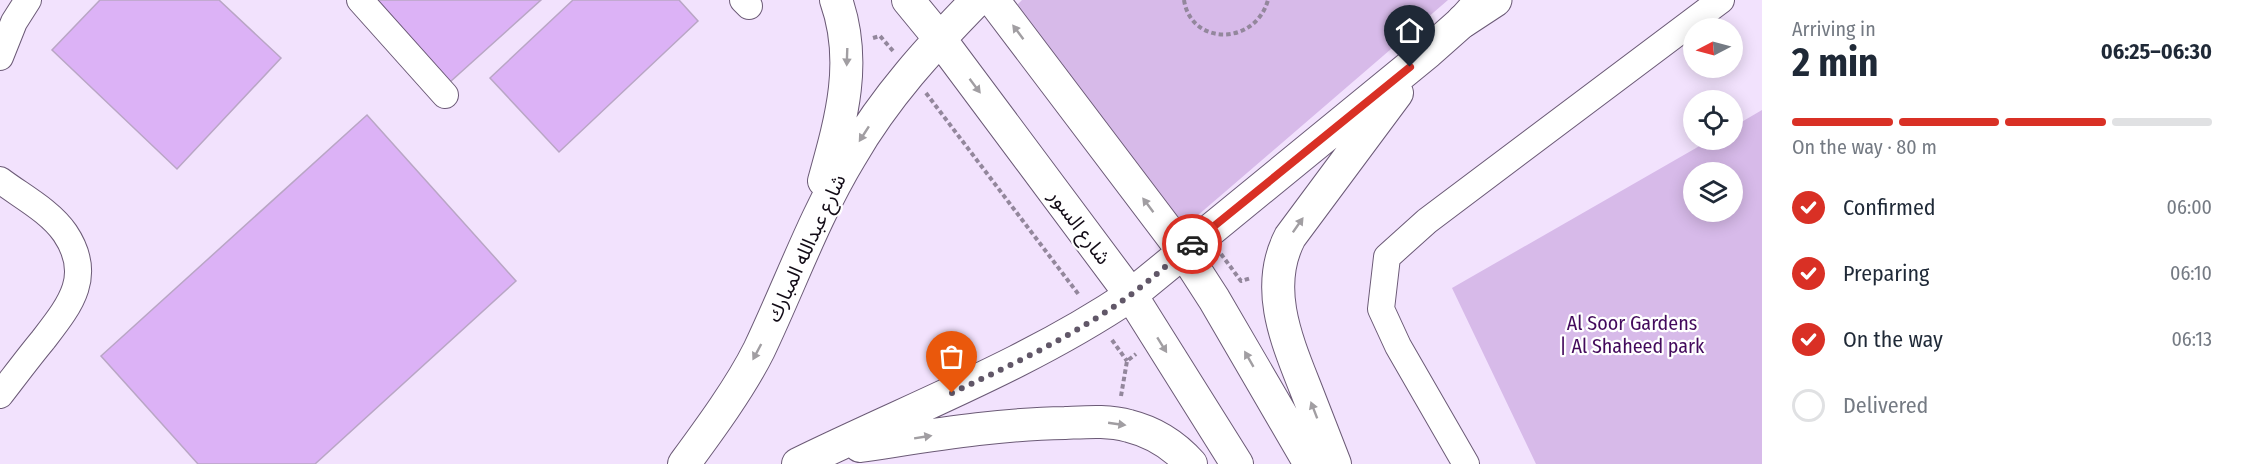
<!DOCTYPE html>
<meta charset="utf-8">
<style>
:root{--surface:#fff;--page:#f2f2f3;--text:#1f2937;--muted:#747a83;--line:#e0e1e3;--accent:#d93025}
body{margin:0;font-family:"Fira Sans Condensed","Noto Sans Arabic",sans-serif;background:var(--page);color:var(--text);height:100vh;display:flex;flex-direction:column;font-size:22px;white-space:nowrap}
*{box-sizing:border-box;margin:0}
p{font-size:20px;color:var(--muted)}
.icon{flex:none;width:33px;height:33px;fill:none;stroke:currentColor;stroke-width:2;stroke-linecap:round;stroke-linejoin:round}
.map{position:relative;flex:1;overflow:hidden}
.details{display:flex;flex-direction:column;background:var(--surface);width:480px}
.details>*{flex:none}
.needle{width:39px;rotate:264deg}
.tools{position:absolute;left:1683px;top:18px;display:grid;gap:12px}
.tools a{display:grid;place-items:center;width:60px;height:60px;border-radius:50%;background:var(--surface);box-shadow:0 3px 15px #0003;font-size:30px}
.pin{position:absolute;display:grid;place-items:center;width:51px;height:51px;color:#fff;margin:-62px -26px;border-radius:50% 50% 50% 0;rotate:-45deg;box-shadow:0 0 6px #0007}
.pin .icon{rotate:45deg}
.courier{position:absolute;display:grid;place-items:center;width:60px;height:60px;margin:-30px;border:4px solid #d93025;border-radius:50%;background:#fff;color:#222;box-shadow:0 2px 8px #0007}
.overview em{font-style:normal;font-weight:700}
.overview div{display:flex;flex-direction:column-reverse}
.overview{display:flex;align-items:center;justify-content:space-between;height:102px;padding:0 30px}
h1{font-size:39px;font-weight:700;line-height:45px}
.bar{display:grid;grid-template-columns:repeat(4,1fr);gap:9px 6px;align-content:center;height:72px;padding:0 30px}
.bar i{height:8px;border-radius:4px;background:var(--line)}
.bar .current{background:var(--accent)}
.bar p{grid-column:span 4}
ol{padding:0 30px;list-style:none}
li{display:flex;align-items:center;gap:18px;height:66px}
li p{margin-inline-start:auto}
li .icon{padding:6px;border-radius:50%;background:var(--accent);color:#fff;stroke-width:4}
li:last-child{color:var(--muted)}
li i{width:33px;height:33px;border:3px solid var(--line);border-radius:50%}
main{display:flex;flex:1;min-height:0}
.map>svg:first-child{display:block}
</style>
<main>
<div class="map">
<svg width="1762" height="464" viewBox="0 0 1762 464">
<rect width="100%" height="100%" fill="#f2e2fd"/>
<path fill="#d7bae9" fill-rule="evenodd" d="M 1022,0 L 1448,0 L 1183,228 L 1014,8 Z
M 1762,110 L 1762,464 L 1536,464 L 1452,288 L 1710,140 L 1732,140 L 1733,127 ZM 1694,172 L 1732,172 L 1732,212 L 1694,212 Z"/>
<path fill="#dcb2f6" stroke="#b9a6c5" stroke-width="1.5" d="M 100,0 L 219,0 L 281,58 L 177,169 L 52,50 Z
M 377,0 L 541,0 L 450,82 Z
M 573,0 L 679,0 L 698,21 L 559,152 L 490,78 Z
M 367,115 L 516,281 L 315,464 L 198,464 L 101,356 Z"/>
<g fill="none" stroke-linecap="round" stroke-linejoin="round">
<g stroke="#6b5a76" stroke-width="28">
<path id="minor" d="M 360,0 L 445,95
M 743,0 L 749,6
M 0,57 L 14,22 L 28,0
M 0,180 C 21,196 50,211 65,233 C 94,276 70,305 43,340 C 28,358 14,377 0,395
M 1466,464 L 1398,346 L 1381,309 L 1387,257 L 1427,221 L 1721,0"/>
</g>
<g stroke="#6b5a76" stroke-width="34">
<path id="major" d="M 908,0 L 940,39 L 1131,295 L 1237,464
M 993,0 L 1183,251 L 1214,299 L 1310,464
M 824,181 C 841,120 858,62 836,0
M 860,446 C 928,436 996,424 1065,423 C 1087,422 1108,420 1129,426 C 1153,432 1175,446 1191,464
M 684,464 C 709,430 740,388 759,350 C 790,285 814,217 851,156 C 885,97 930,48 977,0
M 798,464 C 910,409 1027,365 1131,295 L 1428,52 L 1463,21 L 1480,2
M 1335,464 C 1325,438 1315,413 1305,387 C 1286,339 1264,287 1290,237 L 1397,93"/>
</g>
<g stroke="#6b5a76" stroke-width="35">
<path id="highway" d="M 1463,21 L 1495,0"/>
</g>
<path stroke="#93879c" stroke-width="4" stroke-dasharray="4.5 3" stroke-linecap="butt" d="M 1184,0 C 1191,46 1255,46 1268,0
M 873,38 L 880,36 L 894,52
M 926,93 L 1079,295
M 1221,254 L 1241,281 L 1251,278
M 1112,340 L 1127,361
M 1121,396 L 1127,361 L 1136,354"/>
<use href="#minor" stroke="#fff" stroke-width="26"/>
<use href="#major" stroke="#fff" stroke-width="32"/>
<use href="#highway" stroke="#fff" stroke-width="33"/>
</g>
<defs><path id="oneway-solid" d="M-6-.8H1V-3.2L6.5 0L1 3.2V.8H-6Z" transform="scale(1.5)"/></defs>
<g fill="#a19ea2">
<use href="#oneway-solid" transform="translate(1018 32) rotate(-127)"/>
<use href="#oneway-solid" transform="translate(847 57) rotate(92)"/>
<use href="#oneway-solid" transform="translate(975 86) rotate(53)"/>
<use href="#oneway-solid" transform="translate(864 134) rotate(123)"/>
<use href="#oneway-solid" transform="translate(1148 205) rotate(-127)"/>
<use href="#oneway-solid" transform="translate(1298 225) rotate(-55)"/>
<use href="#oneway-solid" transform="translate(1162 345) rotate(58)"/>
<use href="#oneway-solid" transform="translate(757 352) rotate(118)"/>
<use href="#oneway-solid" transform="translate(1249 359) rotate(-120)"/>
<use href="#oneway-solid" transform="translate(1314 410) rotate(-111)"/>
<use href="#oneway-solid" transform="translate(1117 424) rotate(8)"/>
<use href="#oneway-solid" transform="translate(923 437) rotate(-9)"/>
</g>
<g fill="none" stroke-linecap="round" stroke-linejoin="round">
<path stroke="#615768" stroke-width="6" stroke-dasharray="0 10.8" d="M 952,393 C 1013,364 1074,336 1129,296 C 1151,280 1171,261 1192,244"/>
<path stroke="#d93025" stroke-width="8" d="M 1192,244 L 1410,67"/>
</g>
<g text-anchor="middle" stroke-width="4.5" stroke-linejoin="round" paint-order="stroke">
<g font-size="20" fill="#130c17" stroke="#fff">
<text transform="translate(1080 227) rotate(53)" y="7">شارع السور</text>
<text transform="translate(806 248) rotate(-65)" y="7">شارع عبدالله المبارك</text>
</g>
<g font-size="20" fill="#430a5c" stroke="#fff">
<text x="1632" y="330">Al Soor Gardens<tspan x="1632" dy="23">| Al Shaheed park</tspan></text>
</g>
</g>
</svg>
<div class="tools">
<a><svg class="needle" viewBox="-14 -14 28 28"><path d="M0-13l5 13h-10z" fill="#e53935"/><path d="M0 13l5-13h-10z" fill="#747a83"/></svg></a>
<a><svg class="icon" aria-label="locate" viewBox="0 0 24 24"><circle cx="12" cy="12" r="6"/><path d="M12 2v4M12 18v4M2 12h4M18 12h4"/></svg></a>
<a><svg class="icon" aria-label="layers" viewBox="0 0 24 24"><path d="M12 4l9 5-9 5-9-5zM3 14l9 5 9-5"/></svg></a>
</div>
<div class="pin" style="left:952px;top:393px;background:#ea580c"><svg class="icon" aria-label="bag" viewBox="0 0 24 24"><path d="M5 8h14l-1 12H6zM9 8a3 3 0 0 1 6 0"/></svg></div>
<div class="pin" style="left:1410px;top:67px;background:#1f2937"><svg class="icon" aria-label="home" viewBox="0 0 24 24"><path d="M3 11l9-7 9 7M6 9v11h12V9"/></svg></div>
<div class="courier" style="left:1192px;top:244px"><svg class="icon" aria-label="car" viewBox="0 0 24 24"><path d="M5 17H2v-5l4-1 3-4h7l3 4 3 1v5h-3M9 17h6M6 11h13"/><circle cx="7" cy="17" r="2"/><circle cx="17" cy="17" r="2"/></svg></div>
</div>
<section class="details">
<div class="overview"><div><h1>2 min</h1><p>Arriving in</p></div><em>06:25–06:30</em></div>
<div class="bar"><i class="current"></i><i class="current"></i><i class="current"></i><i></i><p>On the way · 80 m</p></div>
<ol>
<li><svg class="icon" aria-label="check" viewBox="0 0 24 24"><path d="M5 12l5 5 9-10"/></svg>Confirmed<p>06:00</p></li>
<li><svg class="icon" aria-label="check" viewBox="0 0 24 24"><path d="M5 12l5 5 9-10"/></svg>Preparing<p>06:10</p></li>
<li><svg class="icon" aria-label="check" viewBox="0 0 24 24"><path d="M5 12l5 5 9-10"/></svg>On the way<p>06:13</p></li>
<li><i></i>Delivered</li>
</ol>
</section>
</main>
